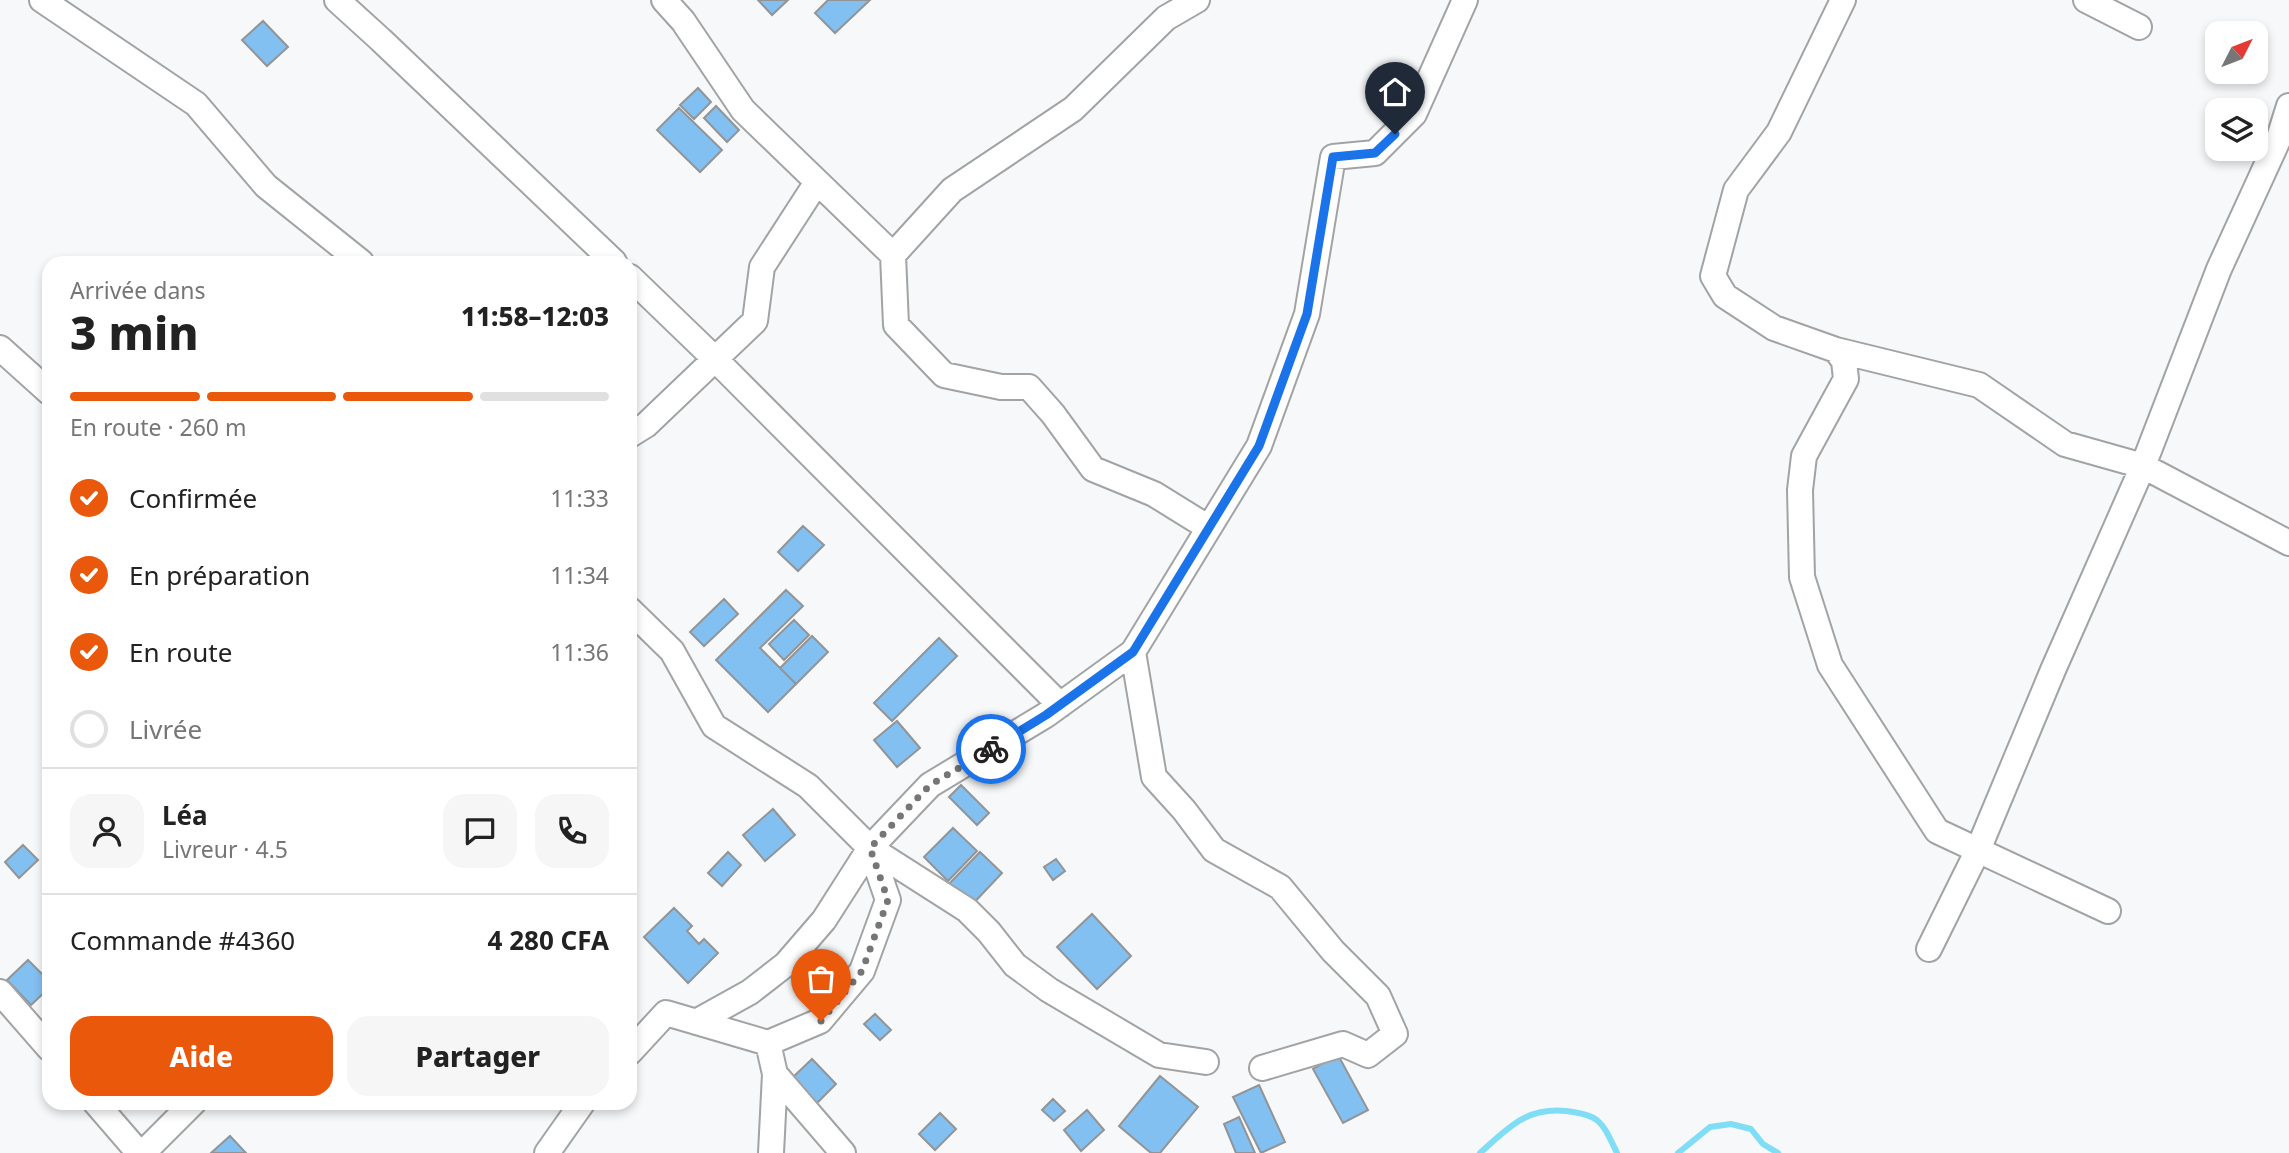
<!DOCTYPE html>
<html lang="fr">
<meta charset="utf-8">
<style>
:root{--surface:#fff;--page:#f6f6f6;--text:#222;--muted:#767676;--line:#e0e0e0;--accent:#ea580c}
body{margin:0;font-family:"Noto Sans",sans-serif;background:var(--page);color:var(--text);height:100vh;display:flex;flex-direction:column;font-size:26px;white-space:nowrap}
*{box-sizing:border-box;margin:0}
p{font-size:23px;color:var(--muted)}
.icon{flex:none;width:38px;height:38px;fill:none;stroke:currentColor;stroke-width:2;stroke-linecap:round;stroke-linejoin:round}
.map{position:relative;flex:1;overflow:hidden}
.panel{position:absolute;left:42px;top:256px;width:595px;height:854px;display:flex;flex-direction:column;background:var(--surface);border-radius:21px;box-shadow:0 4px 10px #0003}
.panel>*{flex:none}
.needle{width:46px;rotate:48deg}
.buttons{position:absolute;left:2205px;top:21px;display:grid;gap:14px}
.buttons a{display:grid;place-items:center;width:63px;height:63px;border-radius:14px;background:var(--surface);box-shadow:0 4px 10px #0003;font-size:35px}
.pin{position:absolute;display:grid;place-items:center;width:60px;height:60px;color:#fff;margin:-72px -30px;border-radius:50% 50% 50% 0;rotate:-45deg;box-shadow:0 0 7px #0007}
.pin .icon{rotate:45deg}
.courier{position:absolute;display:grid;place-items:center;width:70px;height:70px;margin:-35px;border:5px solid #1a73e8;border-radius:50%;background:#fff;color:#222;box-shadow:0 2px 9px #0007}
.head em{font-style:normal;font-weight:800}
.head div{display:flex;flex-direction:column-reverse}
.head{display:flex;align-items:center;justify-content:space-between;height:119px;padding:0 28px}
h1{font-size:46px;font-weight:800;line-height:52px}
.bar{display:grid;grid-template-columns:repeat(4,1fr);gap:10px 7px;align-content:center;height:84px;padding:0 28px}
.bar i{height:9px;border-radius:5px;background:var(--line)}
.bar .active{background:var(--accent)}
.bar p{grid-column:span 4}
.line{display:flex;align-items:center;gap:18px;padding:0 28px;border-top:2px solid var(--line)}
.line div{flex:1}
.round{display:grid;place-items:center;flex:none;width:74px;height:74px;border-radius:21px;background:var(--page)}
ol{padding:0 28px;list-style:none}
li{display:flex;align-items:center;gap:21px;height:77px}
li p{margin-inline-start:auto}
li .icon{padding:7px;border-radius:50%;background:var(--accent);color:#fff;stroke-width:4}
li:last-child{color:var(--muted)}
li i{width:38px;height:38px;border:4px solid var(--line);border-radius:50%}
.cta{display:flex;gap:14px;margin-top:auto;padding:14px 28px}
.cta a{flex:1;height:80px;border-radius:21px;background:var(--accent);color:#fff;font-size:28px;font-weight:800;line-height:80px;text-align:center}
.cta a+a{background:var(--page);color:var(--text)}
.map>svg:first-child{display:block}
</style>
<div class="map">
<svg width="2289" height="1153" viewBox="0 0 2289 1153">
<rect width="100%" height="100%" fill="#f6f8f9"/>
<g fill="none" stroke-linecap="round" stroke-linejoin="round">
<path stroke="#7fddf6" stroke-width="6" d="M 1480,1153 C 1508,1128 1526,1107 1566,1111 C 1601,1115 1602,1122 1617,1153
M 1678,1153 L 1710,1127 L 1731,1124 L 1751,1129 L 1763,1144 L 1778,1153"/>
</g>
<path fill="#82c0f2" stroke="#939496" stroke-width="2" d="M 758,0 L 788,0 L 772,15 Z
M 828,0 L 870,0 L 835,33 L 815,13 Z
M 263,21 L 288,47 L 267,66 L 242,40 Z
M 698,88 L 711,102 L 694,119 L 680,105 Z
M 716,106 L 739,130 L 727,142 L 704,118 Z
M 679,108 L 722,150 L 700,172 L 657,130 Z
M 803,526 L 824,545 L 798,571 L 778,552 Z
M 786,590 L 803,606 L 760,648 L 796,684 L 768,712 L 716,660 Z
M 724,599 L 738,614 L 704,646 L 690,632 Z
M 794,620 L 809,635 L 784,660 L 769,644 Z
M 812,636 L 828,652 L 796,684 L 780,668 Z
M 939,638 L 957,656 L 892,721 L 874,703 Z
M 897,721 L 920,748 L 897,767 L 874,740 Z
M 961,785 L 989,813 L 977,825 L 949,797 Z
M 773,809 L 795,835 L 765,861 L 743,835 Z
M 953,828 L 977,851 L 948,881 L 924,857 Z
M 23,845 L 38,860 L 19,878 L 5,862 Z
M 728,852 L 741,865 L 722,886 L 708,873 Z
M 980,852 L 1002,873 L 968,909 L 946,887 Z
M 1056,859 L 1065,871 L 1053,880 L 1044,867 Z
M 674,908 L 692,926 L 687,931 L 699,944 L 704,939 L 718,953 L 688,983 L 644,937 Z
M 1092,914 L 1131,956 L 1097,989 L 1057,947 Z
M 28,960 L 49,981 L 49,988 L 31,1005 L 7,980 Z
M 875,1014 L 891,1030 L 880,1040 L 864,1024 Z
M 1338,1055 L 1368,1110 L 1343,1123 L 1313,1069 Z
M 812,1059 L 836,1084 L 816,1104 L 791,1079 Z
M 1160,1076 L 1198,1107 L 1160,1153 L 1151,1153 L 1119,1126 Z
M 1259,1085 L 1285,1142 L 1261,1153 L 1233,1097 Z
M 1053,1099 L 1065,1111 L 1054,1121 L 1042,1110 Z
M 1087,1110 L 1104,1130 L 1081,1151 L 1064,1130 Z
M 940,1113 L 956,1129 L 935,1150 L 919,1134 Z
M 1239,1117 L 1255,1153 L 1236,1153 L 1224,1124 Z
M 230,1136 L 246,1153 L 211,1153 Z"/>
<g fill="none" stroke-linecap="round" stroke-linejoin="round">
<g stroke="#a1a3a4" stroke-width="28">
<path id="minor" d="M 42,0 L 196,104 L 266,186 L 361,262
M 337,0 L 381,40 L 614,262
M 664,0 L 683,21 L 743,110 L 893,255 L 896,325 L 944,375 L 1001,387 L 1029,387 L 1053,414 L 1093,469 L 1154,494 L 1209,528
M 1843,0 L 1779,132 L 1736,190 L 1713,276 L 1725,296 L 1774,328 L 1836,350 L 1844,361 L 1846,379 L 1804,456 L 1800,490 L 1802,577 L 1830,665 L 1937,831 L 2108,911
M 2086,0 L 2139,27
M 893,255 L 952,190 L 1073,109 L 1166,18 L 1197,0
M 630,277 L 715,359 L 1060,705
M 0,348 L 49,392
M 1836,350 L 1979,385 L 2065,444 L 2143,466 L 2289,543
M 630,435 L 646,425 L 755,321 L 762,267 L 817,182
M 630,610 L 672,651 L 714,726 L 808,786 L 870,848 L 967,910 L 989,932 L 1015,965 L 1049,990 L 1159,1055 L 1206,1062
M 1133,652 L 1154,777 L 1184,810 L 1214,850 L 1280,887 L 1333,951 L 1378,996 L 1395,1034 L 1368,1055 L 1343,1044 L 1262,1068
M 1929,949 L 1978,850 L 2053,670 L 2143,466 L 2219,269 L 2279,138 L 2289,106
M 0,992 L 49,1048
M 696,1022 L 750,992 L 786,964 L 824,920 L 870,848 L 930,785 L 1046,715 L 1133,652 L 1259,446 L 1307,314 L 1333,157 L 1375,153 L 1414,114 L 1465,0
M 630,1052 L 666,1013 L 768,1043
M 95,1102 L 139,1153
M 143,1153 L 194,1102
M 547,1153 L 583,1102
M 771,1153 L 775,1074
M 843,1153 L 775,1074 L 768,1043 L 820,1021 L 862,971 L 888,900 L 870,848"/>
</g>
<use href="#minor" stroke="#fff" stroke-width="24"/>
</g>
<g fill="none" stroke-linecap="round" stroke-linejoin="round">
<path stroke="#757777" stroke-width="7" stroke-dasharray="0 12.6" d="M 821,1021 L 862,971 L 888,900 L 870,848 L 930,785 L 991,749"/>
<path stroke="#1a73e8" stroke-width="9" d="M 991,749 L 1046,715 L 1133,652 L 1259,446 L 1307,314 L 1333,157 L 1375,153 L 1395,134"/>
</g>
</svg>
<div class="buttons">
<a><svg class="needle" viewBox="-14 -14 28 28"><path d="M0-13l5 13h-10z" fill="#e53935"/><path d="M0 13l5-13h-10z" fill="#767676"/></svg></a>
<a><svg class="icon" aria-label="layers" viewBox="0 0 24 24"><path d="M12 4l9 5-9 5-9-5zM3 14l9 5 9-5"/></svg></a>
</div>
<div class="pin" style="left:821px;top:1021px;background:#ea580c"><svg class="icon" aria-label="bag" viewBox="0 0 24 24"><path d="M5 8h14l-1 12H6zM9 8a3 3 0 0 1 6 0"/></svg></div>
<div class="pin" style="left:1395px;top:134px;background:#1f2937"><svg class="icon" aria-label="home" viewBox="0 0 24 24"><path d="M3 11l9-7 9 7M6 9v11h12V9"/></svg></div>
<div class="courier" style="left:991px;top:749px"><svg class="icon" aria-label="bike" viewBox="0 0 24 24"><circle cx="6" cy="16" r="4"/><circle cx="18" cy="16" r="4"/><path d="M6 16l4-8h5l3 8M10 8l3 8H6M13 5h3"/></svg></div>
<section class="panel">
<div class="head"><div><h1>3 min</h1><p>Arrivée dans</p></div><em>11:58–12:03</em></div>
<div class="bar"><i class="active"></i><i class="active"></i><i class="active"></i><i></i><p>En route · 260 m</p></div>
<ol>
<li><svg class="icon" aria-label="check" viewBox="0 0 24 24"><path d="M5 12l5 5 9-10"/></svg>Confirmée<p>11:33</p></li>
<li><svg class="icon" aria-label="check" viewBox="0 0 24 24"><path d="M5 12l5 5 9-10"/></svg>En préparation<p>11:34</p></li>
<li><svg class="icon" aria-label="check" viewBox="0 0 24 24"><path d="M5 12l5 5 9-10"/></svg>En route<p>11:36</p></li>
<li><i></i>Livrée</li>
</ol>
<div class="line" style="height:126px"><a class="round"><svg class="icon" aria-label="person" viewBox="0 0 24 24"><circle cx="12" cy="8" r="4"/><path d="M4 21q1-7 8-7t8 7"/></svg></a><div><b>Léa</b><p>Livreur · 4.5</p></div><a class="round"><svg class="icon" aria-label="chat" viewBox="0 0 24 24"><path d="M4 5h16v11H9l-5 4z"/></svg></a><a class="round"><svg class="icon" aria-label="phone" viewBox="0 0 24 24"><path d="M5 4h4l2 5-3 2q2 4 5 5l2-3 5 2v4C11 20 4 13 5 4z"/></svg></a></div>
<div class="line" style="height:91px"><div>Commande #4360</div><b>4 280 CFA</b></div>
<div class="cta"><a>Aide</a><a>Partager</a></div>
</section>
</div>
